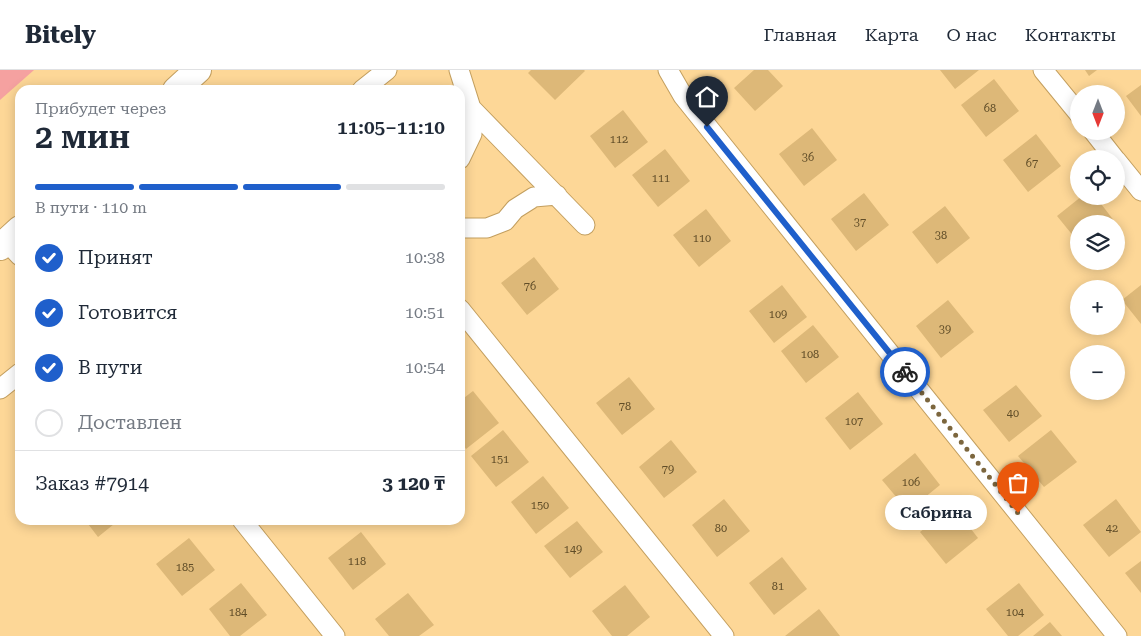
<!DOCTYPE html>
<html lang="ru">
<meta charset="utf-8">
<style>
:root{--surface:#fff;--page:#f6f6f7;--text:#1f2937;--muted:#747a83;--line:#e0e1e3;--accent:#1f5fcb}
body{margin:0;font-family:"Roboto Serif",serif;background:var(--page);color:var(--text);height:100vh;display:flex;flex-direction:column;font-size:19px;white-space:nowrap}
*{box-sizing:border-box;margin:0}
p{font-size:16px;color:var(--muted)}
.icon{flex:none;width:28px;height:28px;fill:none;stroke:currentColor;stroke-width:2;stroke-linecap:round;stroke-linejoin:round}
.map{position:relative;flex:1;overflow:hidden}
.sheet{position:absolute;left:15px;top:15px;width:450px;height:440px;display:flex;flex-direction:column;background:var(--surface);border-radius:15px;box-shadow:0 2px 12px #0003}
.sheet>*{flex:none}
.needle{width:32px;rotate:180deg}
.buttons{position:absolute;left:1070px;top:15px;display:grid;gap:10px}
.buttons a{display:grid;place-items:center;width:55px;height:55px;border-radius:50%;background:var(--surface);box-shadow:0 2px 12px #0003;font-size:25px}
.pin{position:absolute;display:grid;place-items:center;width:42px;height:42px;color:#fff;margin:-51px -21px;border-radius:50% 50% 50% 0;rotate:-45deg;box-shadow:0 0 5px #0007}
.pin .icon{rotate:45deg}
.courier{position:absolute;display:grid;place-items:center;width:50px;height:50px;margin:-25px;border:4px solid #1f5fcb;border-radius:50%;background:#fff;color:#222;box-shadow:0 1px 6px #0007}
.bubble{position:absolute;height:35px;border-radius:18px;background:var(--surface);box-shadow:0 2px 12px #0003;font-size:16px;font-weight:600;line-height:35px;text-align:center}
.head em{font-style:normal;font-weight:600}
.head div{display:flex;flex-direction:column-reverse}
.head{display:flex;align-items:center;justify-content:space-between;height:85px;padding:0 20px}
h1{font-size:32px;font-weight:600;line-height:38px}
.bar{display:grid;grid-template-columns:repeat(4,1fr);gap:8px 5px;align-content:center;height:60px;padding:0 20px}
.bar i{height:6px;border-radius:4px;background:var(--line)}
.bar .on{background:var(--accent)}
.bar p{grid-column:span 4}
.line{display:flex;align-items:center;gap:12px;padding:0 20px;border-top:1px solid var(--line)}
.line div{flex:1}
ol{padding:0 20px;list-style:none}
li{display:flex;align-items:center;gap:15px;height:55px}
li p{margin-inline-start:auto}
li .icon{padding:5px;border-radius:50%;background:var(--accent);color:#fff;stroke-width:4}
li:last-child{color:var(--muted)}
li i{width:28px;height:28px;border:2px solid var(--line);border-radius:50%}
header{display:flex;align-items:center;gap:30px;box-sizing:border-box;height:70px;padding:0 25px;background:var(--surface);border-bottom:1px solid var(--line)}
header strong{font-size:24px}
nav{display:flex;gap:28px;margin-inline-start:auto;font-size:18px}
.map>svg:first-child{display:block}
</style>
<header>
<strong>Bitely</strong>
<nav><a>Главная</a><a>Карта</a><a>О нас</a><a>Контакты</a></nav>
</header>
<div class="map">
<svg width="1141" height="566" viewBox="0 0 1141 566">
<rect width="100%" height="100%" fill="#fdd797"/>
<path fill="#f5a1a0" d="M 0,0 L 34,0 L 0,30 Z"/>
<path fill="#ddb878" d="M 531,0 L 584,0 L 585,1 L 555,30 L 528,3 Z
M 754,0 L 768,0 L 783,16 L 755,41 L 734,18 Z
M 940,0 L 979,0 L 955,19 Z
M 1085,0 L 1097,0 L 1089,6 Z
M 994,9 L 1019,41 L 986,67 L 961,35 Z
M 1141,15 L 1141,46 L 1126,26 Z
M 623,40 L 648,72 L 615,98 L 590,66 Z
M 812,58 L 837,90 L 804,116 L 779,84 Z
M 1036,64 L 1061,96 L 1028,122 L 1003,90 Z
M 665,79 L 690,111 L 658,137 L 632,105 Z
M 864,123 L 889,155 L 856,181 L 831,149 Z
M 1082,126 L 1095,126 L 1115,152 L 1113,154 L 1079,154 L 1079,173 L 1057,146 Z
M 945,136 L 970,168 L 937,194 L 912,162 Z
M 706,139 L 731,171 L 699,197 L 673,165 Z
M 534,187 L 559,219 L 527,245 L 501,213 Z
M 782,215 L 807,247 L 774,273 L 749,241 Z
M 1141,215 L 1141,254 L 1122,230 Z
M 948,230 L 974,262 L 941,288 L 916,256 Z
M 813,255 L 839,287 L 806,313 L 781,281 Z
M 629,307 L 655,339 L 622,365 L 596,333 Z
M 1016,315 L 1042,346 L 1009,372 L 983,340 Z
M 473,321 L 499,353 L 466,379 L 460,371 L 460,331 Z
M 858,322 L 883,354 L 850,380 L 825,348 Z
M 503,360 L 529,392 L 496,417 L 471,386 Z
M 1051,360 L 1077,392 L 1044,417 L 1018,386 Z
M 671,370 L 697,402 L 664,428 L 639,397 Z
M 915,383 L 940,415 L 908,441 L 882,410 Z
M 543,406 L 569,438 L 536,464 L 511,432 Z
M 724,429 L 750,461 L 717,487 L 692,455 Z
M 1116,429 L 1141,462 L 1109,487 L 1083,455 Z
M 953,436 L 978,468 L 946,494 L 920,462 Z
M 85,450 L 119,450 L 98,467 Z
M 577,451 L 603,482 L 570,508 L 544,476 Z
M 361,462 L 386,494 L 353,520 L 328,488 Z
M 189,468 L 215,500 L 182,526 L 156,494 Z
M 782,487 L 807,519 L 774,545 L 749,513 Z
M 1141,491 L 1141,523 L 1125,503 Z
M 241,513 L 267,545 L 240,566 L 230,566 L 209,539 Z
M 1019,513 L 1044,545 L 1018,566 L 1008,566 L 986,539 Z
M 625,515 L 650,547 L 627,566 L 612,566 L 592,541 Z
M 408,523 L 434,555 L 419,566 L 389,566 L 375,549 Z
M 819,539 L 840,566 L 785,566 Z
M 1050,552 L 1062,566 L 1033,566 Z"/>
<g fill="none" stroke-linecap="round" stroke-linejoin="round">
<g stroke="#c39f5f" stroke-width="21">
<path id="street" d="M 459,0 L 471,38 L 472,64 L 460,89
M 668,0 L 683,26 L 1117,566
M 1043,0 L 1079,44
M 362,20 L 387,0
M 471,38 L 585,155
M 1093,61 L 1115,89
M 1116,90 L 1141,121
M 460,158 L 487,158 L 505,151 L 515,139 L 534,127 L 557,125
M 6,171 L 20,186
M 460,239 L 724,566
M 0,319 L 20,303
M 242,450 L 335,566"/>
</g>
<g stroke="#c39f5f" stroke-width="28">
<path id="secondary" d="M 176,20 L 198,0
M 0,177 L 20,159"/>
</g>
<use href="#street" stroke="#fff" stroke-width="19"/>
<use href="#secondary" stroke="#fff" stroke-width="26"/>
</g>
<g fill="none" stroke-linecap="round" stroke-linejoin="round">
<path stroke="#7c663e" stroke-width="5" stroke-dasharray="0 9" d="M 905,302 L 1018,443"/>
<path stroke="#1f5fcb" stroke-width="6" d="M 707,57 L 905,302"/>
</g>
<g text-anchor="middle" stroke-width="4" stroke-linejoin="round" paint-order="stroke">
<g font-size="11" fill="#604d28">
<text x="990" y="42">68</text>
<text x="619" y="73">112</text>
<text x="808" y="91">36</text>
<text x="1032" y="97">67</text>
<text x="661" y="112">111</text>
<text x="860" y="156">37</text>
<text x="941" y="169">38</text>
<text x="702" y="172">110</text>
<text x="530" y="220">76</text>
<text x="778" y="248">109</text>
<text x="945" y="263">39</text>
<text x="810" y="288">108</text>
<text x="625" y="340">78</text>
<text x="1013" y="347">40</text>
<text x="854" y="355">107</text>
<text x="500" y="393">151</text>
<text x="668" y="403">79</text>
<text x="911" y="416">106</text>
<text x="540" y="439">150</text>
<text x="721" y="462">80</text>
<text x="1112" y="462">42</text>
<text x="573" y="483">149</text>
<text x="357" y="495">118</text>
<text x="185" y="501">185</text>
<text x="778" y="520">81</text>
<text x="238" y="546">184</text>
<text x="1015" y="546">104</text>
</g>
</g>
</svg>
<div class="buttons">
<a><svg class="needle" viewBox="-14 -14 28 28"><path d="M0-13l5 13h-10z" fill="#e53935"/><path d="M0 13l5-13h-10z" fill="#747a83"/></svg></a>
<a><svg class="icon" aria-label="locate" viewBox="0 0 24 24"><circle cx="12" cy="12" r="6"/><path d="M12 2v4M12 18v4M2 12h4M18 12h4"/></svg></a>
<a><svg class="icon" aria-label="layers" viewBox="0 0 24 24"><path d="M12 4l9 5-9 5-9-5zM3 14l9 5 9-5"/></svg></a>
<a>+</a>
<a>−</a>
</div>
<div class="pin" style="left:1018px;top:443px;background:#ea580c"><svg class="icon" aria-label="bag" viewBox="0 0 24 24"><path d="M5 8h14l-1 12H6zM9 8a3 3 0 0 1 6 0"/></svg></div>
<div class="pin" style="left:707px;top:57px;background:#1f2937"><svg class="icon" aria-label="home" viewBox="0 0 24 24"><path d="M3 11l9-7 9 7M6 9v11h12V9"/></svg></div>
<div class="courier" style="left:905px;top:302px"><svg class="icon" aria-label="bike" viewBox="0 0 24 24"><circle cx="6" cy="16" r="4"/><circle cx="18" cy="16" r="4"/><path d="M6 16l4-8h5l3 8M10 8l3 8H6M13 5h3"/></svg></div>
<div class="bubble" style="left:885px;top:425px;width:102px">Сабрина</div>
<section class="sheet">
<div class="head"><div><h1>2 мин</h1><p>Прибудет через</p></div><em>11:05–11:10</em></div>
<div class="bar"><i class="on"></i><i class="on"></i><i class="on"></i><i></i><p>В пути · 110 m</p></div>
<ol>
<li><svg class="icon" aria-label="check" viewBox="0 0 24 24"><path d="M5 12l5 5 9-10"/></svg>Принят<p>10:38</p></li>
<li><svg class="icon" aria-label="check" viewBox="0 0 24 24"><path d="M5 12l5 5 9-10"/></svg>Готовится<p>10:51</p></li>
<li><svg class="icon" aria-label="check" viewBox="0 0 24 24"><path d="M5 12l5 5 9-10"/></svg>В пути<p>10:54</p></li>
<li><i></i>Доставлен</li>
</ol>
<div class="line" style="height:65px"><div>Заказ #7914</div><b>3 120 ₸</b></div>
</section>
</div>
